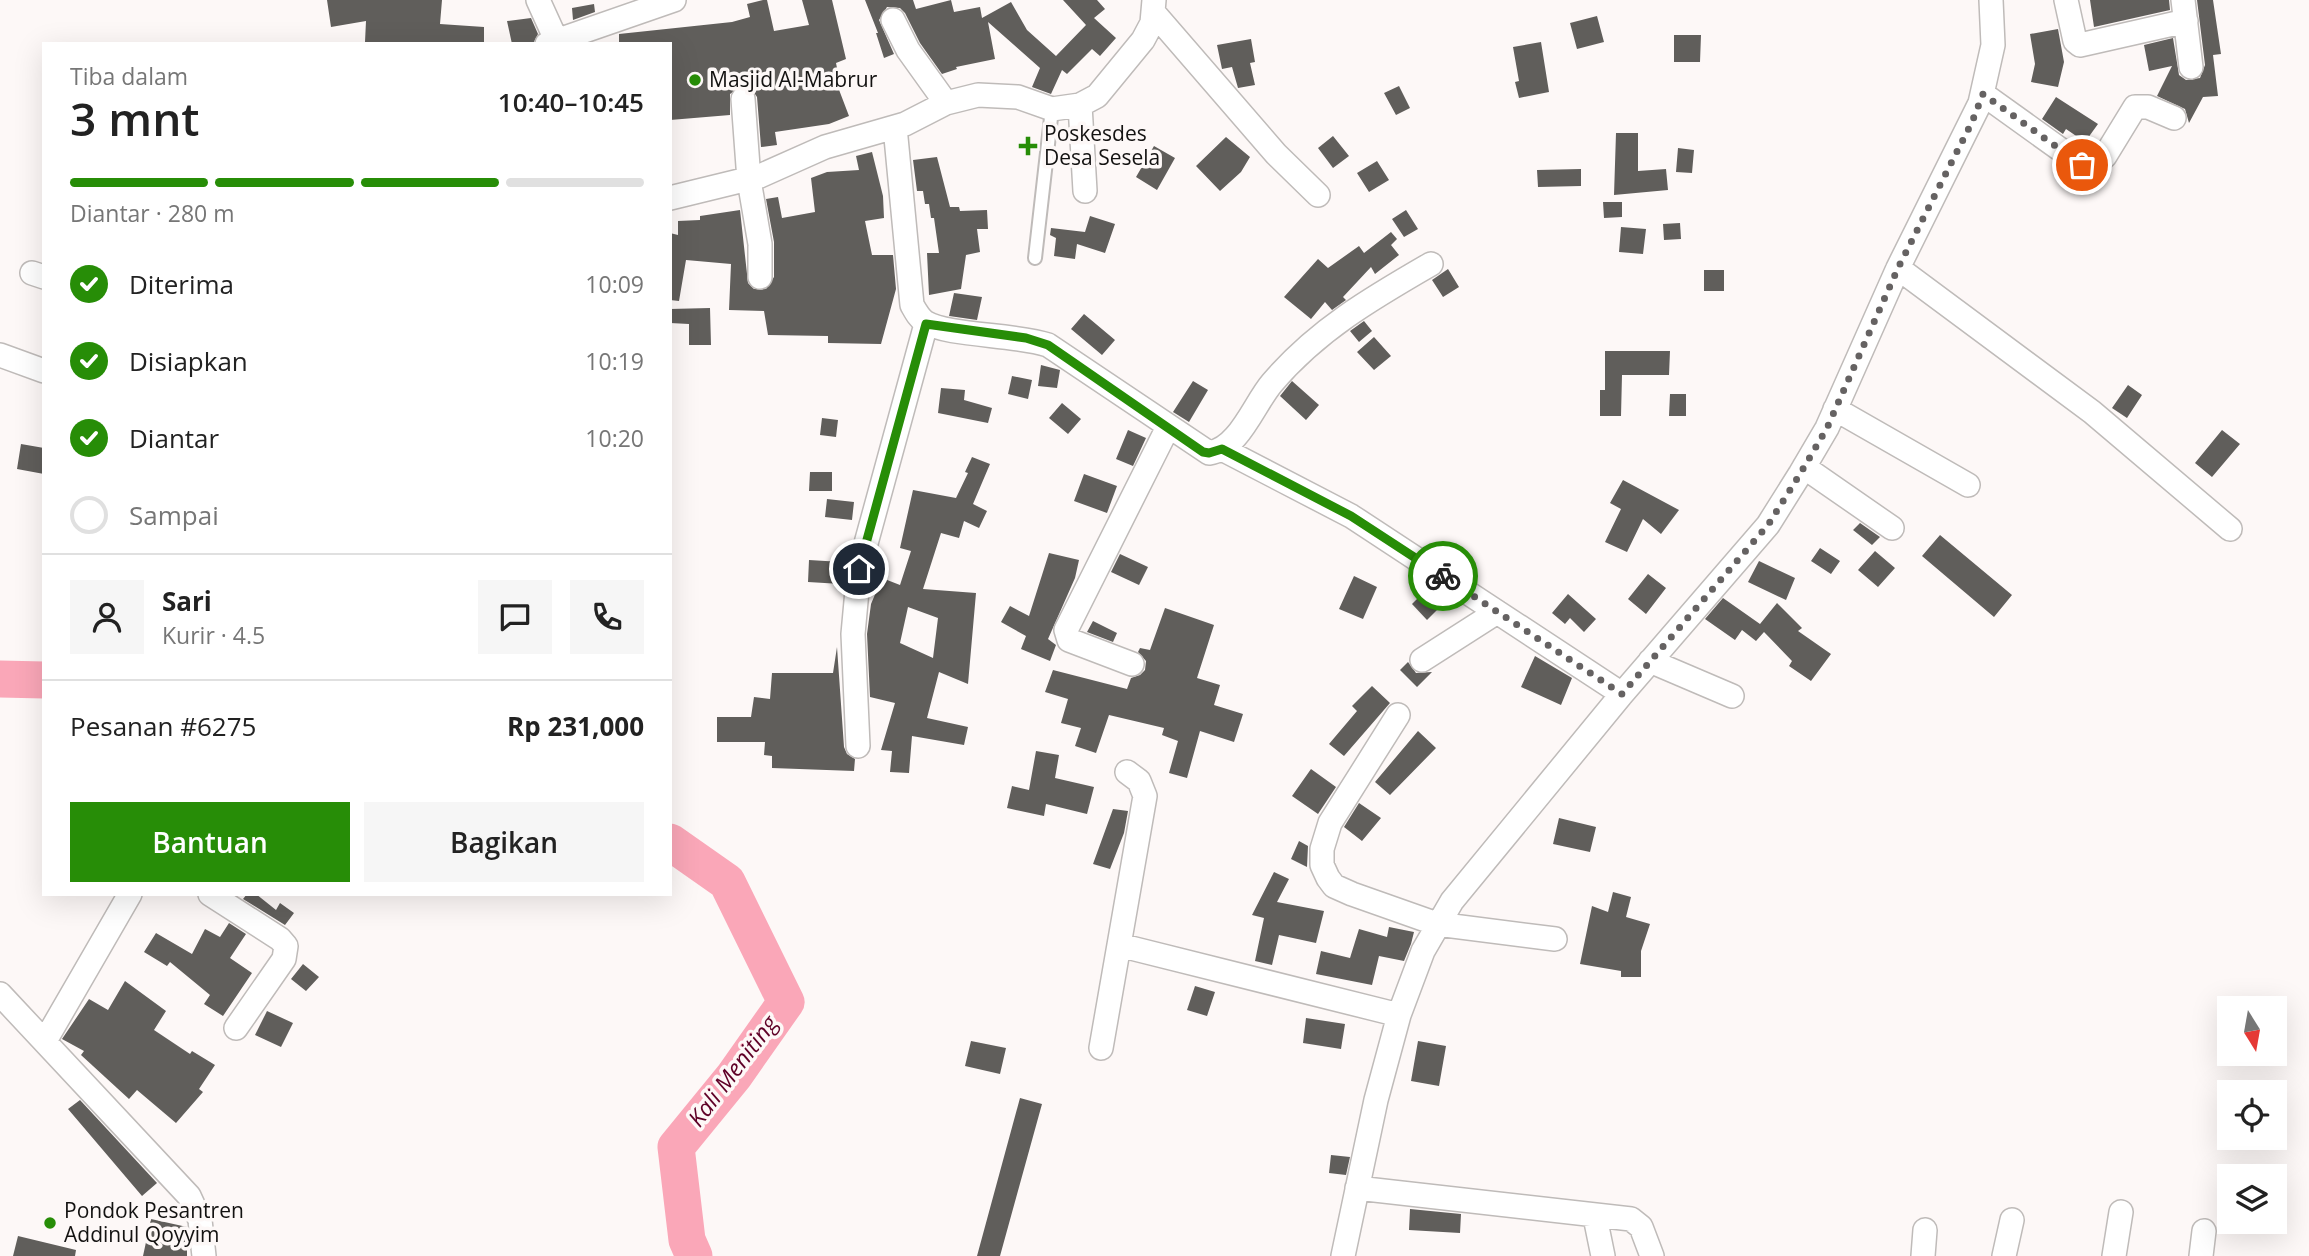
<!DOCTYPE html>
<html lang="id">
<meta charset="utf-8">
<style>
:root{--surface:#fff;--page:#f6f6f6;--text:#222;--muted:#767676;--line:#e0e0e0;--accent:#278d07}
body{margin:0;font-family:"Open Sans",sans-serif;background:var(--page);color:var(--text);height:100vh;display:flex;flex-direction:column;font-size:26px;white-space:nowrap}
*{box-sizing:border-box;margin:0}
p{font-size:23px;color:var(--muted)}
.icon{flex:none;width:38px;height:38px;fill:none;stroke:currentColor;stroke-width:2;stroke-linecap:round;stroke-linejoin:round}
.map{position:relative;flex:1;overflow:hidden}
.side{position:absolute;left:42px;top:42px;width:630px;height:854px;display:flex;flex-direction:column;background:var(--surface);border-radius:0px;box-shadow:0 7px 28px #0002}
.side>*{flex:none}
.needle{width:46px;rotate:169deg}
.controls{position:absolute;left:2217px;top:996px;display:grid;gap:14px}
.controls a{display:grid;place-items:center;width:70px;height:70px;border-radius:0px;background:var(--surface);box-shadow:0 7px 28px #0002;font-size:35px}
.pin{position:absolute;display:grid;place-items:center;width:60px;height:60px;color:#fff;margin:-30px;border:4px solid #fff;border-radius:50%;box-shadow:0 2px 7px #0007}
.courier{position:absolute;display:grid;place-items:center;width:70px;height:70px;margin:-35px;border:5px solid #278d07;border-radius:50%;background:#fff;color:#222;box-shadow:0 2px 9px #0007}
.summary em{font-style:normal;font-weight:600}
.summary div{display:flex;flex-direction:column-reverse}
.summary{display:flex;align-items:center;justify-content:space-between;height:119px;padding:0 28px}
h1{font-size:46px;font-weight:600;line-height:52px}
.bar{display:grid;grid-template-columns:repeat(4,1fr);gap:10px 7px;align-content:center;height:84px;padding:0 28px}
.bar i{height:9px;border-radius:5px;background:var(--line)}
.bar .active{background:var(--accent)}
.bar p{grid-column:span 4}
.line{display:flex;align-items:center;gap:18px;padding:0 28px;border-top:2px solid var(--line)}
.line div{flex:1}
.round{display:grid;place-items:center;flex:none;width:74px;height:74px;border-radius:0px;background:var(--page)}
ol{padding:0 28px;list-style:none}
li{display:flex;align-items:center;gap:21px;height:77px}
li p{margin-inline-start:auto}
li .icon{padding:7px;border-radius:50%;background:var(--accent);color:#fff;stroke-width:4}
li:last-child{color:var(--muted)}
li i{width:38px;height:38px;border:4px solid var(--line);border-radius:50%}
.action{display:flex;gap:14px;margin-top:auto;padding:14px 28px}
.action a{flex:1;height:80px;border-radius:0px;background:var(--accent);color:#fff;font-size:28px;font-weight:600;line-height:80px;text-align:center}
.action a+a{background:var(--page);color:var(--text)}
.map>svg:first-child{display:block}
</style>
<div class="map">
<svg width="2309" height="1256" viewBox="0 0 2309 1256">
<rect width="100%" height="100%" fill="#fdf8f7"/>
<g fill="none" stroke-linecap="round" stroke-linejoin="round">
<path stroke="#faa7b8" stroke-width="37" d="M 0,679 L 44,680
M 670,842 L 727,882 L 786,1002 L 734,1076 L 676,1147 L 687,1240 L 694,1256"/>
</g>
<path fill="#605e5b" fill-rule="evenodd" d="M 327,0 L 442,0 L 440,24 L 484,27 L 484,44 L 365,42 L 366,21 L 331,27 Z
M 763,0 L 767,0 L 774,31 L 809,25 L 802,0 L 832,0 L 846,59 L 836,63 L 838,73 L 833,74 L 849,116 L 829,124 L 775,132 L 777,145 L 761,147 L 757,97 L 750,87 L 743,85 L 730,94 L 730,115 L 670,120 L 670,44 L 619,44 L 619,34 L 732,22 L 750,17 L 747,4 Z
M 865,0 L 913,0 L 916,9 L 951,0 L 954,12 L 980,7 L 982,18 L 1011,2 L 1027,30 L 1056,56 L 1086,25 L 1063,0 L 1097,0 L 1105,9 L 1094,18 L 1116,38 L 1100,56 L 1092,49 L 1067,74 L 1062,70 L 1051,94 L 1032,87 L 1040,68 L 988,22 L 995,59 L 956,67 L 957,69 L 942,74 L 920,43 L 905,13 L 900,8 L 887,7 L 879,20 L 894,54 L 884,58 L 876,33 L 878,33 Z
M 2090,0 L 2169,0 L 2170,10 L 2094,27 Z
M 2197,0 L 2213,0 L 2221,54 L 2213,55 L 2218,96 L 2203,97 L 2189,123 L 2185,109 L 2157,96 L 2172,66 L 2149,71 L 2144,45 L 2173,38 L 2179,75 L 2186,80 L 2200,78 L 2205,65 Z
M 594,4 L 595,12 L 573,20 L 572,8 Z
M 1597,16 L 1604,42 L 1577,49 L 1570,23 Z
M 531,18 L 538,34 L 533,44 L 512,44 L 507,21 Z
M 2058,29 L 2064,62 L 2058,87 L 2031,82 L 2035,64 L 2030,34 Z
M 1674,35 L 1701,35 L 1700,62 L 1674,62 Z
M 1251,39 L 1255,62 L 1250,63 L 1255,85 L 1238,88 L 1232,67 L 1222,69 L 1217,45 Z
M 1541,42 L 1549,92 L 1519,98 L 1515,82 L 1519,81 L 1513,47 Z
M 1399,86 L 1410,108 L 1396,115 L 1384,93 Z
M 2056,97 L 2098,124 L 2085,142 L 2066,129 L 2063,134 L 2042,119 Z
M 1616,133 L 1638,133 L 1638,171 L 1666,169 L 1668,190 L 1614,195 Z
M 1333,136 L 1349,156 L 1333,168 L 1318,148 Z
M 1226,137 L 1250,157 L 1241,172 L 1220,191 L 1196,166 Z
M 1154,146 L 1175,158 L 1157,190 L 1136,177 Z
M 1678,148 L 1694,150 L 1692,173 L 1676,172 Z
M 872,152 L 883,196 L 884,218 L 865,221 L 872,255 L 893,255 L 896,289 L 881,344 L 828,343 L 828,336 L 768,335 L 764,311 L 729,310 L 731,264 L 686,260 L 679,301 L 670,300 L 670,233 L 678,235 L 678,221 L 700,220 L 700,216 L 740,210 L 748,283 L 754,289 L 766,289 L 774,277 L 774,242 L 766,199 L 778,197 L 782,218 L 815,212 L 811,178 L 827,172 L 859,170 L 856,156 Z
M 937,157 L 950,207 L 959,207 L 960,211 L 987,210 L 988,229 L 977,229 L 980,252 L 966,255 L 961,289 L 929,295 L 927,253 L 939,253 L 934,218 L 931,218 L 929,204 L 925,204 L 923,191 L 917,191 L 913,160 Z
M 1377,161 L 1389,180 L 1369,192 L 1357,173 Z
M 1581,169 L 1581,186 L 1538,187 L 1537,170 Z
M 1603,202 L 1622,202 L 1622,217 L 1604,218 Z
M 1406,210 L 1418,229 L 1404,237 L 1392,219 Z
M 1090,216 L 1115,224 L 1105,253 L 1077,244 L 1075,259 L 1054,256 L 1056,238 L 1050,235 L 1051,228 L 1085,232 Z
M 1680,223 L 1681,239 L 1664,240 L 1663,224 Z
M 1621,227 L 1646,229 L 1643,254 L 1619,252 Z
M 1391,232 L 1397,239 L 1391,245 L 1399,255 L 1375,274 L 1371,267 L 1343,297 L 1346,300 L 1332,310 L 1325,302 L 1311,319 L 1284,297 L 1318,259 L 1328,268 L 1359,246 L 1364,253 Z
M 1448,269 L 1459,287 L 1443,297 L 1432,280 Z
M 1704,270 L 1724,270 L 1724,291 L 1704,291 Z
M 954,293 L 982,297 L 977,320 L 949,316 Z
M 710,308 L 711,345 L 689,345 L 689,324 L 670,323 L 670,309 Z
M 1084,314 L 1115,340 L 1102,355 L 1071,329 Z
M 1364,321 L 1372,331 L 1359,342 L 1350,331 Z
M 1374,337 L 1391,356 L 1374,370 L 1357,352 Z
M 1605,351 L 1670,351 L 1669,375 L 1622,375 L 1621,416 L 1600,416 L 1600,390 L 1605,390 Z
M 1041,365 L 1060,370 L 1057,388 L 1038,386 Z
M 1012,376 L 1032,380 L 1028,399 L 1008,394 Z
M 1193,381 L 1208,390 L 1189,422 L 1173,412 Z
M 1292,381 L 1319,405 L 1306,420 L 1280,396 Z
M 2128,385 L 2142,395 L 2127,418 L 2112,408 Z
M 941,388 L 965,390 L 964,400 L 992,408 L 988,423 L 938,413 Z
M 1670,394 L 1686,394 L 1686,416 L 1669,416 Z
M 1062,403 L 1081,419 L 1068,434 L 1049,418 Z
M 822,418 L 838,420 L 836,437 L 820,435 Z
M 1128,430 L 1146,438 L 1133,466 L 1116,459 Z
M 2222,430 L 2240,444 L 2212,477 L 2195,463 Z
M 21,444 L 44,448 L 44,474 L 17,469 Z
M 972,457 L 990,464 L 973,504 L 987,511 L 979,528 L 964,521 L 959,538 L 941,533 L 923,589 L 976,593 L 968,684 L 939,672 L 927,718 L 968,727 L 964,745 L 912,736 L 909,773 L 890,772 L 892,751 L 881,750 L 895,703 L 870,697 L 867,634 L 871,604 L 882,578 L 900,585 L 911,551 L 900,548 L 913,490 L 956,498 L 968,473 L 965,472 ZM 908,607 L 938,618 L 933,658 L 900,643 Z
M 810,472 L 832,472 L 832,491 L 809,491 Z
M 1084,474 L 1117,486 L 1107,513 L 1074,501 Z
M 1623,480 L 1679,510 L 1661,534 L 1643,519 L 1627,552 L 1605,542 L 1621,509 L 1610,503 Z
M 827,499 L 854,502 L 852,520 L 825,517 Z
M 1860,523 L 1880,537 L 1872,545 L 1853,530 Z
M 1940,535 L 2012,595 L 1994,617 L 1922,556 Z
M 1820,548 L 1840,561 L 1831,574 L 1811,561 Z
M 1875,551 L 1895,568 L 1878,587 L 1858,570 Z
M 1049,553 L 1079,560 L 1075,578 L 1048,639 L 1056,645 L 1050,661 L 1021,649 L 1026,636 L 1001,622 L 1010,606 L 1029,616 Z
M 1120,554 L 1148,567 L 1139,585 L 1111,572 Z
M 809,560 L 842,562 L 841,584 L 808,582 Z
M 1759,561 L 1795,578 L 1786,600 L 1748,582 Z
M 1648,574 L 1666,588 L 1646,614 L 1628,599 Z
M 1354,576 L 1377,587 L 1363,619 L 1339,609 Z
M 1431,585 L 1448,599 L 1427,620 L 1412,604 Z
M 1568,594 L 1596,619 L 1584,632 L 1570,618 L 1565,624 L 1552,613 Z
M 1723,598 L 1760,624 L 1777,603 L 1802,628 L 1798,631 L 1831,654 L 1811,681 L 1789,666 L 1792,661 L 1764,632 L 1756,641 L 1742,630 L 1735,640 L 1705,619 Z
M 1165,608 L 1214,625 L 1197,678 L 1220,685 L 1214,705 L 1243,714 L 1234,742 L 1200,731 L 1187,778 L 1169,773 L 1178,741 L 1162,735 L 1164,728 L 1109,715 L 1096,753 L 1075,746 L 1081,728 L 1061,723 L 1068,699 L 1045,692 L 1053,670 L 1127,689 L 1131,678 L 1140,675 L 1145,670 L 1146,661 L 1138,652 L 1140,648 L 1150,650 Z
M 1093,621 L 1117,633 L 1113,642 L 1087,632 Z
M 837,647 L 844,747 L 847,754 L 855,759 L 854,771 L 772,768 L 772,756 L 764,755 L 765,742 L 717,742 L 717,717 L 751,717 L 754,697 L 770,699 L 772,673 L 833,673 Z
M 1535,656 L 1572,678 L 1561,705 L 1521,687 Z
M 1408,662 L 1416,673 L 1432,672 L 1417,687 L 1400,670 Z
M 1372,686 L 1390,703 L 1344,756 L 1329,744 L 1357,711 L 1352,706 Z
M 1418,731 L 1436,748 L 1390,795 L 1375,782 Z
M 1036,751 L 1059,755 L 1055,778 L 1094,787 L 1087,814 L 1046,804 L 1044,816 L 1007,808 L 1012,786 L 1029,790 Z
M 1311,769 L 1336,787 L 1318,814 L 1292,796 Z
M 1359,803 L 1381,818 L 1362,841 L 1344,827 Z
M 1113,809 L 1128,811 L 1124,833 L 1110,869 L 1093,864 Z
M 1559,818 L 1596,827 L 1590,852 L 1553,844 Z
M 1299,841 L 1308,846 L 1307,867 L 1291,859 Z
M 1274,872 L 1289,879 L 1277,902 L 1324,911 L 1316,943 L 1279,935 L 1272,965 L 1255,961 L 1264,918 L 1252,915 Z
M 1613,892 L 1631,897 L 1626,917 L 1650,924 L 1641,951 L 1641,977 L 1621,977 L 1621,971 L 1580,964 L 1592,906 L 1608,912 Z
M 247,894 L 256,894 L 276,910 L 280,903 L 294,913 L 285,925 L 243,899 Z
M 229,923 L 246,934 L 230,958 L 252,973 L 223,1016 L 204,1004 L 210,995 L 170,962 L 167,966 L 144,952 L 156,933 L 192,954 L 205,929 L 220,937 Z
M 1389,927 L 1414,932 L 1411,944 L 1404,961 L 1379,956 L 1372,985 L 1316,974 L 1321,951 L 1350,958 L 1359,929 L 1387,937 Z
M 303,964 L 319,977 L 306,991 L 291,979 Z
M 125,981 L 166,1011 L 154,1030 L 190,1054 L 192,1051 L 215,1065 L 199,1089 L 203,1092 L 176,1123 L 137,1090 L 129,1099 L 81,1055 L 84,1051 L 62,1039 L 89,999 L 108,1010 Z
M 1195,986 L 1215,992 L 1207,1016 L 1187,1010 Z
M 267,1011 L 293,1023 L 281,1047 L 255,1035 Z
M 1306,1018 L 1345,1024 L 1341,1049 L 1303,1043 Z
M 971,1041 L 1006,1048 L 1000,1074 L 965,1066 Z
M 1418,1041 L 1446,1046 L 1439,1086 L 1411,1081 Z
M 1020,1098 L 1042,1104 L 1000,1256 L 977,1256 Z
M 80,1100 L 157,1183 L 142,1196 L 68,1109 Z
M 1331,1155 L 1350,1157 L 1346,1175 L 1329,1173 Z
M 1410,1209 L 1461,1214 L 1460,1233 L 1409,1230 Z
M 151,1219 L 187,1227 L 187,1256 L 143,1256 Z
M 18,1236 L 76,1250 L 75,1256 L 13,1256 Z"/>
<g fill="none" stroke-linecap="round" stroke-linejoin="round">
<g stroke="#bfbbb9" stroke-width="16">
<path id="lane" d="M 1035,258 L 1052,109"/>
</g>
<g stroke="#bfbbb9" stroke-width="26">
<path id="street" d="M 538,0 L 558,44
M 2066,0 L 2075,41 L 2080,45 L 2186,21
M 2183,0 L 2191,67
M 1154,13 L 1276,154 L 1318,195
M 893,20 L 908,50 L 946,103
M 547,44 L 674,0
M 1983,94 L 2082,165 L 2092,168 L 2105,156 L 2135,107 L 2148,107 L 2174,118
M 743,99 L 749,180 L 760,244 L 760,277
M 1080,105 L 1085,191
M 895,127 L 912,305 C 916,312 919,318 925,322 C 947,336 1016,334 1048,345 L 1209,453 C 1239,449 1254,404 1272,383 C 1317,330 1372,298 1431,264
M 670,198 L 760,176 L 825,147 L 905,124 L 946,103 L 978,95 L 1018,97 L 1052,109 L 1080,105 L 1097,96 L 1143,40 L 1152,23 L 1154,0
M 1898,268 L 2092,412 L 2230,529
M 32,273 L 44,277
M 0,355 L 44,371
M 1835,409 L 1968,485
M 1222,449 L 1351,516 L 1622,694
M 1804,467 L 1892,528
M 1422,660 L 1497,612
M 1650,661 L 1732,696
M 1132,664 L 1069,640 L 1066,630 L 1168,427
M 1398,715 L 1330,823 L 1322,849 L 1322,865 L 1328,878 L 1334,886 L 1352,894 L 1437,924 L 1555,939
M 858,746 L 853,634 L 859,569 L 926,324
M 210,894 L 280,939 L 286,946 L 284,959 L 236,1028
M 1119,945 L 1145,796 L 1139,781 L 1127,772
M 0,994 L 189,1196 L 200,1220 L 204,1256
M 45,1041 L 130,894
M 1101,1048 L 1119,945 L 1399,1015
M 1357,1188 L 1631,1219 L 1641,1227 L 1652,1256
M 1595,1217 L 1603,1256
M 1343,1256 L 1376,1100 L 1399,1015 L 1423,951 L 1452,901 L 1622,694 L 1768,525 L 1800,474 L 1827,428 L 1898,268 L 1980,103 L 1993,45 L 1991,0
M 1923,1256 L 1925,1230
M 2004,1256 L 2012,1220
M 2114,1256 L 2121,1212
M 2201,1256 L 2204,1231"/>
</g>
<use href="#lane" stroke="#fff" stroke-width="12"/>
<use href="#street" stroke="#fff" stroke-width="23"/>
</g>
<g fill="none" stroke-linecap="round" stroke-linejoin="round">
<path stroke="#656262" stroke-width="7" stroke-dasharray="0 12.6" d="M 1443,576 L 1622,694 L 1768,525 L 1800,474 L 1827,428 L 1898,268 L 1972,122 L 1983,94 L 2082,165"/>
<path stroke="#278d07" stroke-width="9" d="M 859,569 L 926,324 L 1026,338 L 1048,345 L 1203,452 L 1209,453 L 1222,449 L 1351,516 L 1443,576"/>
</g>
<g fill="#278d07" stroke="#fdf8f7" stroke-width="2.5">
<circle cx="695" cy="80" r="7"/>
<path d="M1024.5 135.5h7v7h7v7h-7v7h-7v-7h-7v-7h7z"/>
<circle cx="50" cy="1223" r="7"/>
</g>
<g text-anchor="middle" stroke-width="7" stroke-linejoin="round" paint-order="stroke">
<g font-size="21" fill="#131211" stroke="#fdf8f7" text-anchor="start">
<text x="709" y="87">Masjid Al-Mabrur</text>
<text x="1044" y="141">Poskesdes<tspan x="1044" dy="24">Desa Sesela</tspan></text>
<text x="64" y="1218">Pondok Pesantren<tspan x="64" dy="24">Addinul Qoyyim</tspan></text>
</g>
<g font-size="23" font-style="italic" fill="#5f0127" stroke="#fdf8f7">
<text transform="translate(733 1071) rotate(-53)" y="8">Kali Meniting</text>
</g>
</g>
</svg>
<div class="controls">
<a><svg class="needle" viewBox="-14 -14 28 28"><path d="M0-13l5 13h-10z" fill="#e53935"/><path d="M0 13l5-13h-10z" fill="#767676"/></svg></a>
<a><svg class="icon" aria-label="locate" viewBox="0 0 24 24"><circle cx="12" cy="12" r="6"/><path d="M12 2v4M12 18v4M2 12h4M18 12h4"/></svg></a>
<a><svg class="icon" aria-label="layers" viewBox="0 0 24 24"><path d="M12 4l9 5-9 5-9-5zM3 14l9 5 9-5"/></svg></a>
</div>
<div class="pin" style="left:2082px;top:165px;background:#ea580c"><svg class="icon" aria-label="bag" viewBox="0 0 24 24"><path d="M5 8h14l-1 12H6zM9 8a3 3 0 0 1 6 0"/></svg></div>
<div class="pin" style="left:859px;top:569px;background:#1f2937"><svg class="icon" aria-label="home" viewBox="0 0 24 24"><path d="M3 11l9-7 9 7M6 9v11h12V9"/></svg></div>
<div class="courier" style="left:1443px;top:576px"><svg class="icon" aria-label="bike" viewBox="0 0 24 24"><circle cx="6" cy="16" r="4"/><circle cx="18" cy="16" r="4"/><path d="M6 16l4-8h5l3 8M10 8l3 8H6M13 5h3"/></svg></div>
<section class="side">
<div class="summary"><div><h1>3 mnt</h1><p>Tiba dalam</p></div><em>10:40–10:45</em></div>
<div class="bar"><i class="active"></i><i class="active"></i><i class="active"></i><i></i><p>Diantar · 280 m</p></div>
<ol>
<li><svg class="icon" aria-label="check" viewBox="0 0 24 24"><path d="M5 12l5 5 9-10"/></svg>Diterima<p>10:09</p></li>
<li><svg class="icon" aria-label="check" viewBox="0 0 24 24"><path d="M5 12l5 5 9-10"/></svg>Disiapkan<p>10:19</p></li>
<li><svg class="icon" aria-label="check" viewBox="0 0 24 24"><path d="M5 12l5 5 9-10"/></svg>Diantar<p>10:20</p></li>
<li><i></i>Sampai</li>
</ol>
<div class="line" style="height:126px"><a class="round"><svg class="icon" aria-label="person" viewBox="0 0 24 24"><circle cx="12" cy="8" r="4"/><path d="M4 21q1-7 8-7t8 7"/></svg></a><div><b>Sari</b><p>Kurir · 4.5</p></div><a class="round"><svg class="icon" aria-label="chat" viewBox="0 0 24 24"><path d="M4 5h16v11H9l-5 4z"/></svg></a><a class="round"><svg class="icon" aria-label="phone" viewBox="0 0 24 24"><path d="M5 4h4l2 5-3 2q2 4 5 5l2-3 5 2v4C11 20 4 13 5 4z"/></svg></a></div>
<div class="line" style="height:91px"><div>Pesanan #6275</div><b>Rp 231,000</b></div>
<div class="action"><a>Bantuan</a><a>Bagikan</a></div>
</section>
</div>
